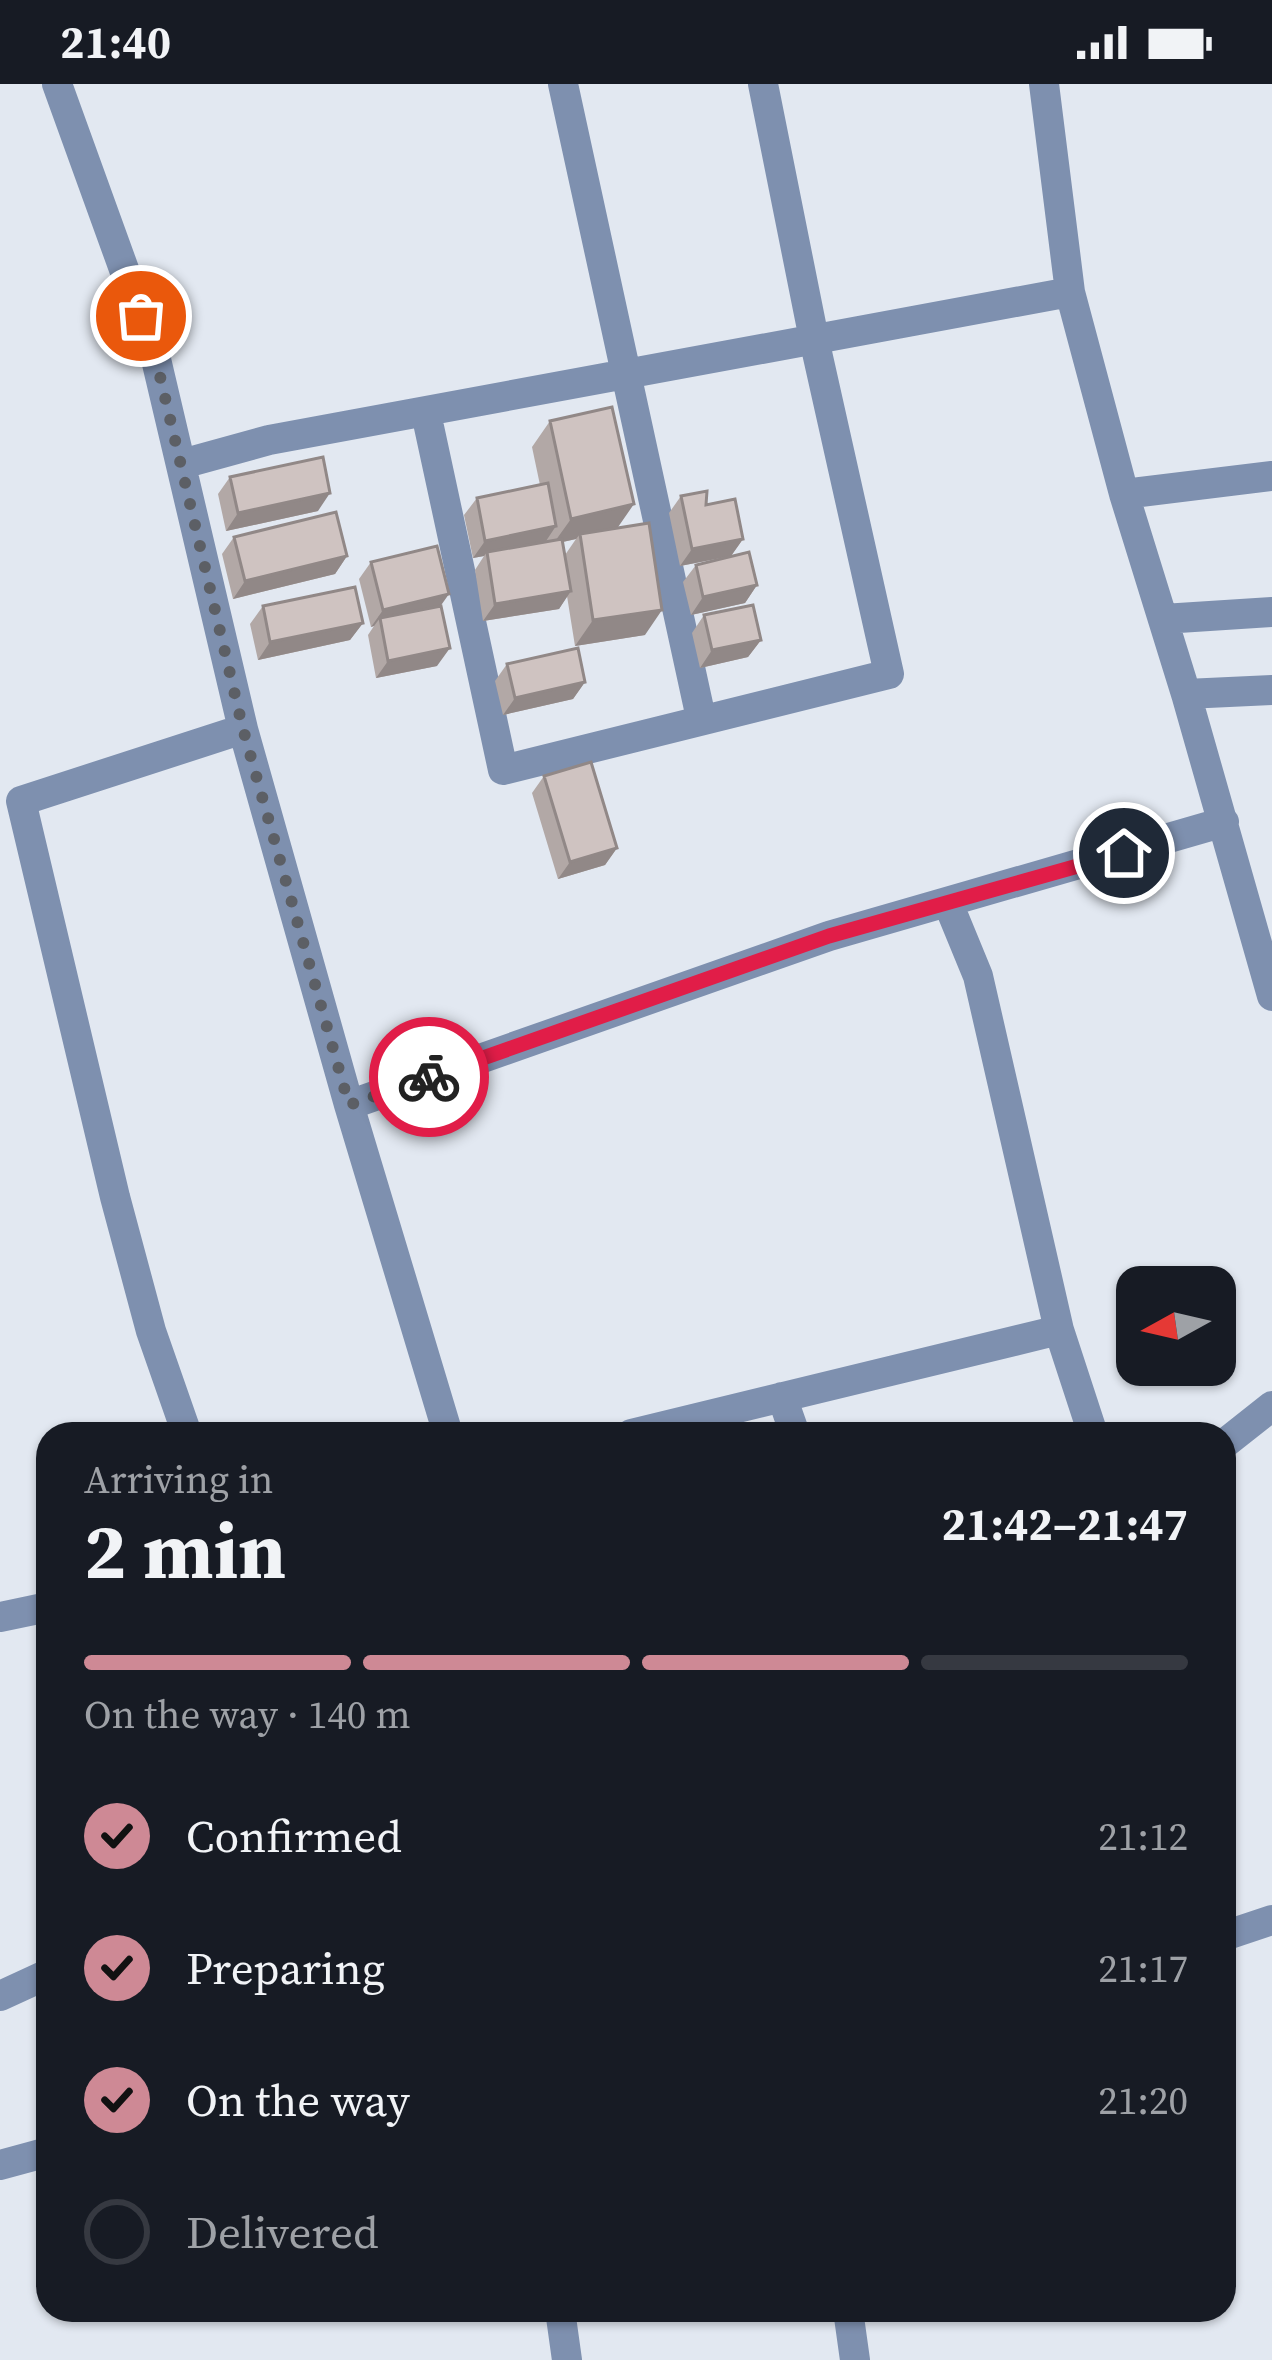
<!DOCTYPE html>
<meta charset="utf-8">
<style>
:root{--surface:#171b24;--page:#20242c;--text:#f1f3f6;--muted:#9ea1a6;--line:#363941;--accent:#ce8995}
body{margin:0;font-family:"Source Serif 4",serif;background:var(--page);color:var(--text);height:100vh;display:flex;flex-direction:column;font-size:45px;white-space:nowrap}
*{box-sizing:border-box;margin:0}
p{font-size:39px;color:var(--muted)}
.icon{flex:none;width:66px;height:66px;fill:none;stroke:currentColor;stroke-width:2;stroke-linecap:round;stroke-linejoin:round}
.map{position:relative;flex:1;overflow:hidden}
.panel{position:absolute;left:36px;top:1338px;width:1200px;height:900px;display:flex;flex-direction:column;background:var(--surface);border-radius:36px;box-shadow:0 3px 9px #0004}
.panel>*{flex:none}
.needle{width:78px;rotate:262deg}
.tools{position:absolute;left:1116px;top:1182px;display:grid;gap:24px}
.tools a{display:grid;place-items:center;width:120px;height:120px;border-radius:24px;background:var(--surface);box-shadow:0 3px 9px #0004;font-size:60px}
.pin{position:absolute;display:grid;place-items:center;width:102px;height:102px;color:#fff;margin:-51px;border:6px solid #fff;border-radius:50%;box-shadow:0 3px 12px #0007}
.courier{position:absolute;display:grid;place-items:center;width:120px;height:120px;margin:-60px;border:9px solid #e11d48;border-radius:50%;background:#fff;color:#222;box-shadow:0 3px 15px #0007}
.headline em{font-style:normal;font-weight:700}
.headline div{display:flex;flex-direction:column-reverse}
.headline{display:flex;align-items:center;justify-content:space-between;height:204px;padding:0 48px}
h1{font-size:78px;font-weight:700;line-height:90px}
.bar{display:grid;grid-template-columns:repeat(4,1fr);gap:18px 12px;align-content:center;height:144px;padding:0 48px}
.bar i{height:15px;border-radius:9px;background:var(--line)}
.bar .on{background:var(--accent)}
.bar p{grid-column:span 4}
ol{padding:0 48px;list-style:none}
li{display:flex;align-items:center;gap:36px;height:132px}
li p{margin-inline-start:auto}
li .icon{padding:12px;border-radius:50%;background:var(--accent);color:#111;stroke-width:4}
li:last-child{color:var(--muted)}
li i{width:66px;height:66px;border:6px solid var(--line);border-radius:50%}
.status{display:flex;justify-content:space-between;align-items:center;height:84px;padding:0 60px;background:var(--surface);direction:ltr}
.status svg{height:33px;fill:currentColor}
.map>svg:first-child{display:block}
</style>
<div class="status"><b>21:40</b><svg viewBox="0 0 49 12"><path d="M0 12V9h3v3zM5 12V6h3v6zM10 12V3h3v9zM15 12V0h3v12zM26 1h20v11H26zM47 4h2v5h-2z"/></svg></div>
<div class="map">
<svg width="1272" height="2276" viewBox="0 0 1272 2276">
<rect width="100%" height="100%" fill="#e2e8f1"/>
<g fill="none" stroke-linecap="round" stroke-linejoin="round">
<path stroke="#7e90af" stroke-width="30" d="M 57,0 L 155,271 L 243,645
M 563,0 L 701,634
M 1044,0 L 1070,208 L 1124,410 L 1186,610 L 1272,912
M 426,329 L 503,686 L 889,590 L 814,255 L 763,0
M 182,380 L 269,356 L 1070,208
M 1124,410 L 1272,392
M 1163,535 L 1272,528
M 1186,610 L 1272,606
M 948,819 L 978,892 L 1059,1246 L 1093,1350
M 782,1313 L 795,1350
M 187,1350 L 151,1247 L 115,1113 L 21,717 L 243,645 L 349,1021
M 448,1350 L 349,1021 L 829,852 L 1224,738
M 631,1350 L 1059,1246
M 1224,1360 L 1272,1322
M 0,1533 L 48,1523
M 1224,1852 L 1272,1836
M 0,1912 L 48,1890
M 0,2081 L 48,2068
M 560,2226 L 567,2276
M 848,2226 L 855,2276"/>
</g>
<path fill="#b2a8a6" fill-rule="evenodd" d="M 550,337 L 617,444 L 645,551 L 575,562 L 567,512 L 559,525 L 483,537 L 475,486 L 484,472 L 473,474 L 464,431 L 477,414 L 540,401 L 532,363 ZM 576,455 L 565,471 L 563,458 Z
M 230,393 L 318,427 L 226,447 L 218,410 Z
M 681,412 L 706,421 L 743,455 L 731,472 L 680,482 L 669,429 Z
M 234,453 L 347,472 L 335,490 L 233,515 L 222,470 Z
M 371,478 L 440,522 L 437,582 L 376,594 L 368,551 L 374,542 L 371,543 L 359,495 Z
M 696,481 L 757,501 L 745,519 L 691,531 L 683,498 Z
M 263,522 L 363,539 L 350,556 L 258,576 L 250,540 Z
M 704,531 L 761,556 L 748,573 L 700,584 L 692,549 Z
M 507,580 L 585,598 L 573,615 L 503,631 L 495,597 Z
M 544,692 L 617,764 L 605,781 L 558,795 L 532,709 Z"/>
<path fill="#918887" d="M 330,409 L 318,427 L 226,447 L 238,429 Z
M 634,420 L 616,446 L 580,450 L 576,455 L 553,460 L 571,435 Z
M 556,442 L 544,460 L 487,468 L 484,472 L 473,474 L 485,457 Z
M 743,455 L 731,472 L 680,482 L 692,465 Z
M 347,472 L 335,490 L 233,515 L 245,497 Z
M 757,501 L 745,519 L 691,531 L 703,513 Z
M 571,507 L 559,525 L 483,537 L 495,520 Z
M 449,510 L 437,527 L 380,534 L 374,542 L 371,543 L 383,526 Z
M 662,526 L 645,551 L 575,562 L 593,536 Z
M 363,539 L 350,556 L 258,576 L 270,558 Z
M 761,556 L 748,573 L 700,584 L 712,566 Z
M 450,564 L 437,582 L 376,594 L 388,577 Z
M 585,598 L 573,615 L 503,631 L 515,614 Z
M 617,764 L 605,781 L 558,795 L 570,778 Z"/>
<path fill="#cfc3c1" stroke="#918887" stroke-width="3" d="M 612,323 L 634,420 L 571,435 L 550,337 Z
M 323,373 L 330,409 L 238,429 L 230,393 Z
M 548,399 L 556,442 L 485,457 L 477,414 Z
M 707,407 L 706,421 L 735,415 L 743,455 L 692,465 L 681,412 Z
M 336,428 L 347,472 L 245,497 L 234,453 Z
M 649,439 L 662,526 L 593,536 L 580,450 Z
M 562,455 L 571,507 L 495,520 L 487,468 Z
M 437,462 L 449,510 L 383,526 L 371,478 Z
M 749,468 L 757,501 L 703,513 L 696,481 Z
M 355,503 L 363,539 L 270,558 L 263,522 Z
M 753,521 L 761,556 L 712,566 L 704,531 Z
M 441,522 L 450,564 L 388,577 L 380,534 Z
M 578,564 L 585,598 L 515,614 L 507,580 Z
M 591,678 L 617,764 L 570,778 L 544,692 Z"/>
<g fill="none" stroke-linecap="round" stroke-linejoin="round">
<path stroke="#5c5f65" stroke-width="12" stroke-dasharray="0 21.6" d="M 141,232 L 155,271 L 243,645 L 349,1021 L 429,993"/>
<path stroke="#e11d48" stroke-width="15" d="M 429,993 L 829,852 L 1124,769"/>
</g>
</svg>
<div class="tools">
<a><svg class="needle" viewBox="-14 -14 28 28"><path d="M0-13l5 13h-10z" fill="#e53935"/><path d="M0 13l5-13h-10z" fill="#9ea1a6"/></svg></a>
</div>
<div class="pin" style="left:141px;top:232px;background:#ea580c"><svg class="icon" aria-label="bag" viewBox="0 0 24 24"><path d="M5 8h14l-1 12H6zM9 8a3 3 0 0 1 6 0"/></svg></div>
<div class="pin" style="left:1124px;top:769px;background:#1f2937"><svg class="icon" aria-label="home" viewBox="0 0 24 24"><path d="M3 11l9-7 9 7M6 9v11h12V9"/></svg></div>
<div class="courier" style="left:429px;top:993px"><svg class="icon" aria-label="bike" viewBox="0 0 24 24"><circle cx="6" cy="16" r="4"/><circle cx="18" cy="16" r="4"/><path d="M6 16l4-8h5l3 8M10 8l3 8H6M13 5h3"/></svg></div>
<section class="panel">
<div class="headline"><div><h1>2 min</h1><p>Arriving in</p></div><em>21:42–21:47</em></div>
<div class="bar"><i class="on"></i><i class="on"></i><i class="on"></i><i></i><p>On the way · 140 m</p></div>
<ol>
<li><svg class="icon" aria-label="check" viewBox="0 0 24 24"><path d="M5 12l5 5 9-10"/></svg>Confirmed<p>21:12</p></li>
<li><svg class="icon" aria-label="check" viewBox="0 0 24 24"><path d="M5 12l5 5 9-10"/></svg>Preparing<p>21:17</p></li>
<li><svg class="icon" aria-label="check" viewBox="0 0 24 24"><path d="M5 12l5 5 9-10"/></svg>On the way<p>21:20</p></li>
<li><i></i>Delivered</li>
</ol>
</section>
</div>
